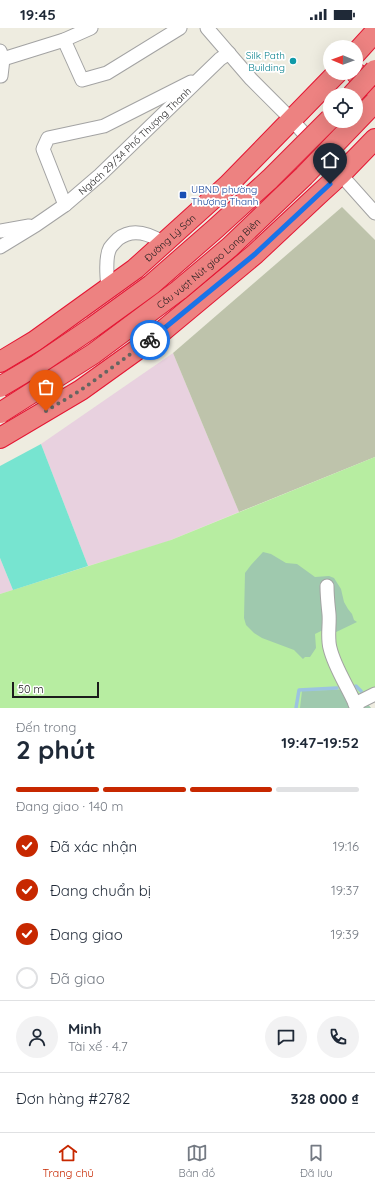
<!DOCTYPE html>
<html lang="vi">
<meta charset="utf-8">
<style>
:root{--surface:#fff;--page:#f2f2f3;--text:#1f2937;--muted:#747a83;--line:#e0e1e3;--accent:#c72800}
body{margin:0;font-family:Quicksand,sans-serif;background:var(--page);color:var(--text);height:100vh;display:flex;flex-direction:column;font-size:15px;white-space:nowrap}
*{box-sizing:border-box;margin:0}
p{font-size:13px;color:var(--muted)}
.icon{flex:none;width:22px;height:22px;fill:none;stroke:currentColor;stroke-width:2;stroke-linecap:round;stroke-linejoin:round}
.map{position:relative;height:680px;overflow:hidden}
.details{display:flex;flex-direction:column;background:var(--surface);flex:1}
.details>*{flex:none}
.needle{width:26px;rotate:271deg}
.controls{position:absolute;left:323px;top:12px;display:grid;gap:8px}
.controls a{display:grid;place-items:center;width:40px;height:40px;border-radius:50%;background:var(--surface);box-shadow:0 4px 16px #0002;font-size:20px}
.scale{position:absolute;left:12px;bottom:10px;width:87px;box-sizing:border-box;padding-left:4px;border:2px solid #1c1c1c;border-top:0;font-size:11px;line-height:14px;white-space:nowrap;color:#1c1c1c;-webkit-text-stroke:3px #fff;paint-order:stroke}
.pin{position:absolute;display:grid;place-items:center;width:34px;height:34px;color:#fff;margin:-41px -17px;border-radius:50% 50% 50% 0;rotate:-45deg;box-shadow:0 0 4px #0007}
.pin .icon{rotate:45deg}
.courier{position:absolute;display:grid;place-items:center;width:40px;height:40px;margin:-20px;border:3px solid #1a73e8;border-radius:50%;background:#fff;color:#222;box-shadow:0 1px 5px #0007}
.overview em{font-style:normal;font-weight:800}
.overview div{display:flex;flex-direction:column-reverse}
.overview{display:flex;align-items:center;justify-content:space-between;height:68px;padding:0 16px}
h1{font-size:26px;font-weight:800;line-height:30px}
.bar{display:grid;grid-template-columns:repeat(4,1fr);gap:6px 4px;align-content:center;height:48px;padding:0 16px}
.bar i{height:5px;border-radius:3px;background:var(--line)}
.bar .active{background:var(--accent)}
.bar p{grid-column:span 4}
.line{display:flex;align-items:center;gap:10px;padding:0 16px;border-top:1px solid var(--line)}
.line div{flex:1}
.round{display:grid;place-items:center;flex:none;width:42px;height:42px;border-radius:21px;background:var(--page)}
ol{padding:0 16px;list-style:none}
li{display:flex;align-items:center;gap:12px;height:44px}
li p{margin-inline-start:auto}
li .icon{padding:4px;border-radius:50%;background:var(--accent);color:#fff;stroke-width:4}
li:last-child{color:var(--muted)}
li i{width:22px;height:22px;border:2px solid var(--line);border-radius:50%}
.status{display:flex;justify-content:space-between;align-items:center;height:28px;padding:0 20px;background:var(--surface);direction:ltr}
.status svg{height:11px;fill:currentColor}
.tabs{display:flex;justify-content:space-around;align-items:center;height:56px;border-top:1px solid var(--line);background:var(--surface);font-size:11px;color:var(--muted)}
.tabs a{display:grid;justify-items:center;gap:2px}
.tabs .active{color:var(--accent)}
.map>svg:first-child{display:block}
</style>
<div class="status"><b>19:45</b><svg viewBox="0 0 49 12"><path d="M0 12V9h3v3zM5 12V6h3v6zM10 12V3h3v9zM15 12V0h3v12zM26 1h20v11H26zM47 4h2v5h-2z"/></svg></div>
<div class="map">
<svg width="375" height="680" viewBox="0 0 375 680">
<rect width="100%" height="100%" fill="#eeece0"/>
<path fill="#e8d1df" d="M 173,325 L 239,484 L 166,514 L 88,538 L 41,416 Z
M 0,530 L 13,562 L 0,566 Z"/>
<path fill="#bec3ab" d="M 342,179 L 375,212 L 375,429 L 239,484 L 173,325 Z"/>
<path fill="#b7eda1" d="M 375,429 L 375,666 L 362,673 L 371,680 L 0,680 L 0,566 L 171,512 Z"/>
<path fill="#9fc9ae" d="M 263,524 L 271,526 L 286,535 L 297,536 L 315,549 L 329,548 L 334,550 L 341,561 L 344,574 L 348,581 L 352,586 L 354,592 L 357,594 L 332,606 L 329,602 L 321,603 L 315,606 L 316,620 L 310,629 L 305,629 L 303,631 L 294,622 L 262,610 L 254,605 L 246,597 L 244,590 L 245,545 L 251,537 Z
M 355,661 L 371,680 L 300,680 L 302,663 Z"/>
<path fill="#77e4d0" d="M 41,416 L 88,538 L 13,562 L 0,530 L 0,438 Z"/>
<g fill="none" stroke-linecap="round" stroke-linejoin="round">
<path stroke="#9cc3e0" stroke-width="3.5" d="M 356,658 L 361,663
M 296,680 L 299,662 L 337,660"/>
<g stroke="#a3a3a3" stroke-width="15">
<g id="minor">
<path d="M 207,0 L 251,51 L 292,92 L 375,185"/>
<path d="M 64,12 L 82,52 L 107,45 L 180,0"/>
<path d="M 0,23 L 3,31 L 64,12 L 91,0"/>
<path d="M 1,48 L 3,31"/>
<path d="M 65,177 L 43,121 L 48,110 L 104,98 L 191,54"/>
<path d="M 0,203 L 29,198"/>
<path id="s1" d="M 0,219 L 36,197 L 65,177 L 100,147 L 220,31 L 229,25"/>
<path d="M 108,261 C 107,250 105,229 110,220 C 112,217 115,214 118,211 C 133,199 150,206 164,215"/>
<path d="M 327,558 C 327,568 328,576 329,586 C 330,597 327,609 330,620 C 335,641 349,660 357,680"/>
<path d="M 355,676 L 375,666"/>
</g>
</g>
<g stroke="#e41633" stroke-width="22">
<g id="highway">
<path d="M 356,25 L 375,4"/>
<path d="M 356,45 L 375,65"/>
<path id="s2" d="M 0,334 L 35,313 L 135,241 L 228,157 L 337,45"/>
<path d="M 0,410 L 81,362 L 159,306 L 255,226 L 318,167 L 341,146 L 375,111"/>
</g>
</g>
<use href="#minor" stroke="#fff" stroke-width="13"/>
<use href="#highway" stroke="#ed8281" stroke-width="20"/>
<g stroke="#e41633" stroke-width="22" stroke-linecap="butt">
<g id="highway-bridge">
<path d="M 352,67 L 375,42"/>
<path d="M 0,359 L 37,337 L 93,299 L 151,257 L 215,201 L 270,151 L 330,91"/>
<path id="s3" d="M 0,385 L 93,326 L 179,262 L 230,219 L 304,148 L 375,74"/>
</g>
</g>
<use href="#highway-bridge" stroke="#ed8281" stroke-width="20"/>
</g>
<g fill="none" stroke-linecap="round" stroke-linejoin="round">
<path stroke="#666561" stroke-width="4" stroke-dasharray="0 7.2" d="M 46,383 L 81,362 L 150,312"/>
<path stroke="#1a73e8" stroke-width="5" d="M 150,312 L 255,226 L 330,156"/>
</g>
<circle fill="#0f9aa8" stroke="#fff" stroke-width="1.5" cx="293" cy="33" r="4"/>
<rect fill="#1a4fb4" stroke="#fff" stroke-width="1.5" x="179" y="163" width="8" height="8" rx="2"/>
<g text-anchor="middle" stroke-width="3.5" stroke-linejoin="round" paint-order="stroke">
<g font-size="10" fill="#0d838f" stroke="#fff" text-anchor="end">
<text x="285" y="31">Silk Path<tspan x="285" dy="12">Building</tspan></text>
</g>
<g font-size="10" fill="#1c1c1c" stroke="#fff">
<text dy="4" stroke="none"><textPath href="#s1" startOffset="172">Ngách 29/34 Phố Thượng Thanh</textPath></text>
<text dy="4" stroke="none"><textPath href="#s2" startOffset="211">Đường Lý Sơn</textPath></text>
<text dy="4" stroke="none"><textPath href="#s3" startOffset="257">Cầu vượt Nút giao Long Biên</textPath></text>
</g>
<g font-size="10" fill="#164399" stroke="#fff" text-anchor="start">
<text x="191" y="165">UBND phường<tspan x="191" dy="12">Thượng Thanh</tspan></text>
</g>
</g>
</svg>
<div class="controls">
<a><svg class="needle" viewBox="-14 -14 28 28"><path d="M0-13l5 13h-10z" fill="#e53935"/><path d="M0 13l5-13h-10z" fill="#747a83"/></svg></a>
<a><svg class="icon" aria-label="locate" viewBox="0 0 24 24"><circle cx="12" cy="12" r="6"/><path d="M12 2v4M12 18v4M2 12h4M18 12h4"/></svg></a>
</div>
<div class="scale">50 m</div>
<div class="pin" style="left:46px;top:383px;background:#ea580c"><svg class="icon" aria-label="bag" viewBox="0 0 24 24"><path d="M5 8h14l-1 12H6zM9 8a3 3 0 0 1 6 0"/></svg></div>
<div class="pin" style="left:330px;top:156px;background:#1f2937"><svg class="icon" aria-label="home" viewBox="0 0 24 24"><path d="M3 11l9-7 9 7M6 9v11h12V9"/></svg></div>
<div class="courier" style="left:150px;top:312px"><svg class="icon" aria-label="bike" viewBox="0 0 24 24"><circle cx="6" cy="16" r="4"/><circle cx="18" cy="16" r="4"/><path d="M6 16l4-8h5l3 8M10 8l3 8H6M13 5h3"/></svg></div>
</div>
<section class="details">
<div class="overview"><div><h1>2 phút</h1><p>Đến trong</p></div><em>19:47–19:52</em></div>
<div class="bar"><i class="active"></i><i class="active"></i><i class="active"></i><i></i><p>Đang giao · 140 m</p></div>
<ol>
<li><svg class="icon" aria-label="check" viewBox="0 0 24 24"><path d="M5 12l5 5 9-10"/></svg>Đã xác nhận<p>19:16</p></li>
<li><svg class="icon" aria-label="check" viewBox="0 0 24 24"><path d="M5 12l5 5 9-10"/></svg>Đang chuẩn bị<p>19:37</p></li>
<li><svg class="icon" aria-label="check" viewBox="0 0 24 24"><path d="M5 12l5 5 9-10"/></svg>Đang giao<p>19:39</p></li>
<li><i></i>Đã giao</li>
</ol>
<div class="line" style="height:72px"><a class="round"><svg class="icon" aria-label="person" viewBox="0 0 24 24"><circle cx="12" cy="8" r="4"/><path d="M4 21q1-7 8-7t8 7"/></svg></a><div><b>Minh</b><p>Tài xế · 4.7</p></div><a class="round"><svg class="icon" aria-label="chat" viewBox="0 0 24 24"><path d="M4 5h16v11H9l-5 4z"/></svg></a><a class="round"><svg class="icon" aria-label="phone" viewBox="0 0 24 24"><path d="M5 4h4l2 5-3 2q2 4 5 5l2-3 5 2v4C11 20 4 13 5 4z"/></svg></a></div>
<div class="line" style="height:52px"><div>Đơn hàng #2782</div><b>328 000 ₫</b></div>
</section>
<nav class="tabs">
<a class="active"><svg class="icon" aria-label="home" viewBox="0 0 24 24"><path d="M3 11l9-7 9 7M6 9v11h12V9"/></svg>Trang chủ</a>
<a><svg class="icon" aria-label="map" viewBox="0 0 24 24"><path d="M3 6l6-2 6 2 6-2v14l-6 2-6-2-6 2zM9 4v14M15 6v14"/></svg>Bản đồ</a>
<a><svg class="icon" aria-label="saved" viewBox="0 0 24 24"><path d="M7 4h10v16l-5-4-5 4z"/></svg>Đã lưu</a>
</nav>
